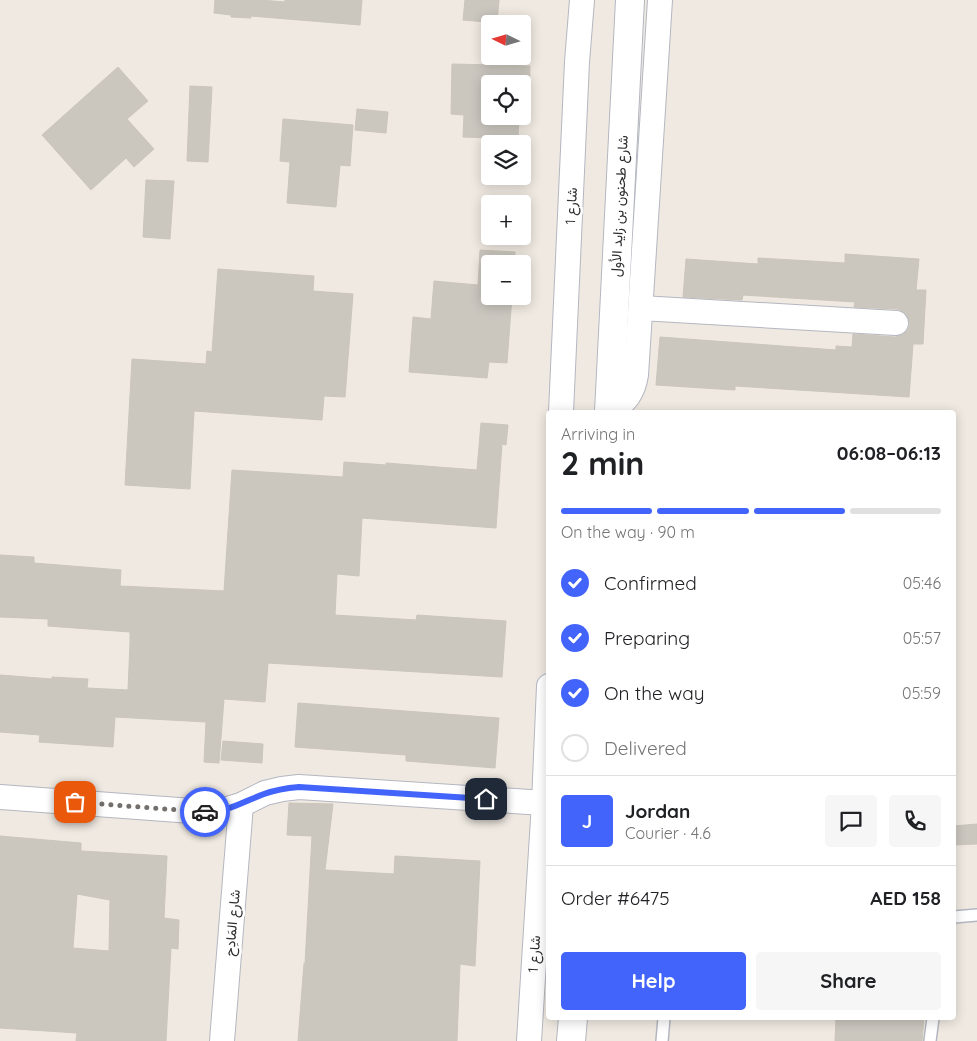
<!DOCTYPE html>
<meta charset="utf-8">
<style>
:root{--surface:#fff;--page:#f6f6f6;--text:#202124;--muted:#757577;--line:#e0e0e0;--accent:#4264fb}
body{margin:0;font-family:Quicksand,Vazirmatn,sans-serif;background:var(--page);color:var(--text);height:100vh;display:flex;flex-direction:column;font-size:19px;white-space:nowrap}
*{box-sizing:border-box;margin:0}
p{font-size:16px;color:var(--muted)}
.icon{flex:none;width:28px;height:28px;fill:none;stroke:currentColor;stroke-width:2;stroke-linecap:round;stroke-linejoin:round}
.map{position:relative;flex:1;overflow:hidden}
.details{position:absolute;left:546px;top:410px;width:410px;height:610px;display:flex;flex-direction:column;background:var(--surface);border-radius:5px;box-shadow:0 2px 12px #0003}
.details>*{flex:none}
.needle{width:32px;rotate:275deg}
.tools{position:absolute;left:481px;top:15px;display:grid;gap:10px}
.tools a{display:grid;place-items:center;width:50px;height:50px;border-radius:5px;background:var(--surface);box-shadow:0 2px 12px #0003;font-size:25px}
.pin{position:absolute;display:grid;place-items:center;width:42px;height:42px;color:#fff;margin:-21px;border-radius:10px;box-shadow:0 2px 8px #0006}
.courier{position:absolute;display:grid;place-items:center;width:50px;height:50px;margin:-25px;border:4px solid #4264fb;border-radius:50%;background:#fff;color:#222;box-shadow:0 1px 6px #0007}
.overview em{font-style:normal;font-weight:700}
.overview div{display:flex;flex-direction:column-reverse}
.overview{display:flex;align-items:center;justify-content:space-between;height:85px;padding:0 15px}
h1{font-size:32px;font-weight:700;line-height:38px}
.bar{display:grid;grid-template-columns:repeat(4,1fr);gap:8px 5px;align-content:center;height:60px;padding:0 15px}
.bar i{height:6px;border-radius:4px;background:var(--line)}
.bar .active{background:var(--accent)}
.bar p{grid-column:span 4}
.line{display:flex;align-items:center;gap:12px;padding:0 15px;border-top:1px solid var(--line)}
.line div{flex:1}
.round{display:grid;place-items:center;flex:none;width:52px;height:52px;border-radius:5px;background:var(--page)}
ol{padding:0 15px;list-style:none}
li{display:flex;align-items:center;gap:15px;height:55px}
li p{margin-inline-start:auto}
li .icon{padding:5px;border-radius:50%;background:var(--accent);color:#fff;stroke-width:4}
li:last-child{color:var(--muted)}
li i{width:28px;height:28px;border:2px solid var(--line);border-radius:50%}
.action{display:flex;gap:10px;margin-top:auto;padding:10px 15px}
.action a{flex:1;height:58px;border-radius:5px;background:var(--accent);color:#fff;font-size:20px;font-weight:700;line-height:58px;text-align:center}
.action a+a{background:var(--page);color:var(--text)}
.map>svg:first-child{display:block}
</style>
<div class="map">
<svg width="977" height="1041" viewBox="0 0 977 1041">
<rect width="100%" height="100%" fill="#efe9e1"/>
<path fill="#cbc7bf" stroke="#cbc5ba" fill-rule="evenodd" d="M 215,0 L 261,0 L 285,2 L 285,0 L 362,0 L 360,25 L 251,16 L 251,18 L 231,17 L 231,15 L 214,13 Z
M 465,0 L 499,0 L 497,23 L 463,20 Z
M 452,64 L 530,66 L 529,99 L 522,99 L 522,84 L 490,84 L 490,116 L 519,116 L 518,139 L 463,137 L 464,115 L 451,114 Z
M 118,67 L 148,101 L 127,119 L 154,149 L 134,167 L 126,158 L 91,190 L 42,135 Z
M 190,86 L 212,87 L 208,162 L 187,161 Z
M 357,109 L 388,112 L 386,133 L 355,130 Z
M 283,119 L 353,125 L 350,166 L 340,165 L 336,207 L 287,203 L 290,162 L 280,161 Z
M 146,180 L 174,181 L 170,239 L 143,237 Z
M 480,250 L 515,252 L 514,264 L 490,264 L 490,296 L 512,296 L 507,363 L 489,362 L 487,378 L 409,372 L 413,317 L 431,319 L 434,281 L 478,285 Z
M 845,254 L 919,259 L 916,290 L 926,290 L 923,344 L 913,344 L 909,397 L 735,386 L 735,390 L 656,385 L 660,337 L 836,350 L 836,346 L 852,347 L 853,334 L 895,337 L 903,335 L 908,330 L 910,324 L 908,317 L 904,312 L 897,309 L 854,307 L 855,302 L 743,295 L 742,300 L 683,297 L 686,259 L 758,264 L 758,258 L 845,263 Z
M 218,269 L 314,276 L 313,291 L 353,294 L 345,397 L 324,396 L 322,420 L 194,411 L 190,489 L 125,485 L 132,359 L 206,364 L 207,351 L 212,352 Z
M 481,423 L 508,425 L 506,445 L 502,444 L 496,528 L 362,518 L 359,576 L 337,574 L 335,615 L 416,620 L 417,615 L 506,621 L 502,677 L 268,663 L 265,702 L 224,699 L 219,763 L 204,762 L 206,722 L 115,717 L 113,747 L 39,742 L 40,735 L 0,732 L 0,675 L 52,679 L 52,677 L 88,679 L 87,688 L 128,690 L 130,643 L 130,632 L 48,626 L 48,619 L 0,617 L 0,555 L 34,557 L 34,563 L 121,570 L 120,586 L 224,591 L 232,470 L 343,477 L 344,462 L 386,465 L 386,463 L 477,470 Z
M 298,703 L 499,718 L 495,768 L 406,761 L 406,755 L 295,747 Z
M 223,741 L 263,744 L 262,763 L 221,760 Z
M 289,803 L 333,804 L 325,870 L 394,874 L 395,856 L 480,861 L 475,966 L 460,964 L 457,1041 L 298,1041 L 304,963 L 305,964 L 312,836 L 287,835 Z
M 977,824 L 977,844 L 954,845 L 954,826 Z
M 0,836 L 81,843 L 81,851 L 167,856 L 164,918 L 179,920 L 178,949 L 171,948 L 166,1041 L 76,1041 L 77,1033 L 0,1028 ZM 77,894 L 110,900 L 109,951 L 73,948 Z
M 836,1018 L 924,1018 L 922,1041 L 835,1041 Z"/>
<g fill="none" stroke-linecap="round" stroke-linejoin="round">
<g stroke="#b4b7c1" stroke-width="14">
<path id="service" d="M 954,917 L 977,915
M 662,1041 L 664,1018
M 930,1041 L 933,1018"/>
</g>
<g stroke="#b4b7c1" stroke-width="26">
<path id="minor" d="M 641,308 L 896,323
M 561,412 L 577,62 L 582,0
M 612,412 C 626,400 633,394 636,375 L 660,0
M 0,797 L 206,812 L 224,810 L 241,805 L 265,793 L 282,789 L 299,787 L 544,803
M 222,1041 L 241,805
M 529,1041 L 544,803 L 549,686"/>
</g>
<g stroke="#b4b7c1" stroke-width="30">
<path id="tertiary" d="M 609,412 L 630,0
M 571,1041 L 573,1018"/>
</g>
<use href="#service" stroke="#fff" stroke-width="11"/>
<use href="#minor" stroke="#fff" stroke-width="24"/>
<use href="#tertiary" stroke="#fff" stroke-width="28"/>
</g>
<g fill="none" stroke-linecap="round" stroke-linejoin="round">
<path stroke="#726f6d" stroke-width="5" stroke-dasharray="0 9" d="M 75,802 L 205,812"/>
<path stroke="#4264fb" stroke-width="6" d="M 205,812 C 229,812 242,802 264,794 C 275,790 287,788 299,787 L 486,799"/>
</g>
<g text-anchor="middle" stroke-width="5" stroke-linejoin="round" paint-order="stroke">
<g font-size="14" fill="#2e2e2e" stroke="#fff">
<text transform="translate(571 206) rotate(-87)" y="5">شارع 1</text>
<text transform="translate(619 206) rotate(-87)" y="5">شارع طحنون بن زايد الأول</text>
<text transform="translate(232 923) rotate(-85)" y="5">شارع المَادِح</text>
<text transform="translate(534 954) rotate(-86)" y="5">شارع 1</text>
</g>
</g>
</svg>
<div class="tools">
<a><svg class="needle" viewBox="-14 -14 28 28"><path d="M0-13l5 13h-10z" fill="#e53935"/><path d="M0 13l5-13h-10z" fill="#757577"/></svg></a>
<a><svg class="icon" aria-label="locate" viewBox="0 0 24 24"><circle cx="12" cy="12" r="6"/><path d="M12 2v4M12 18v4M2 12h4M18 12h4"/></svg></a>
<a><svg class="icon" aria-label="layers" viewBox="0 0 24 24"><path d="M12 4l9 5-9 5-9-5zM3 14l9 5 9-5"/></svg></a>
<a>+</a>
<a>−</a>
</div>
<div class="pin" style="left:75px;top:802px;background:#ea580c"><svg class="icon" aria-label="bag" viewBox="0 0 24 24"><path d="M5 8h14l-1 12H6zM9 8a3 3 0 0 1 6 0"/></svg></div>
<div class="pin" style="left:486px;top:799px;background:#1f2937"><svg class="icon" aria-label="home" viewBox="0 0 24 24"><path d="M3 11l9-7 9 7M6 9v11h12V9"/></svg></div>
<div class="courier" style="left:205px;top:812px"><svg class="icon" aria-label="car" viewBox="0 0 24 24"><path d="M5 17H2v-5l4-1 3-4h7l3 4 3 1v5h-3M9 17h6M6 11h13"/><circle cx="7" cy="17" r="2"/><circle cx="17" cy="17" r="2"/></svg></div>
<section class="details">
<div class="overview"><div><h1>2 min</h1><p>Arriving in</p></div><em>06:08–06:13</em></div>
<div class="bar"><i class="active"></i><i class="active"></i><i class="active"></i><i></i><p>On the way · 90 m</p></div>
<ol>
<li><svg class="icon" aria-label="check" viewBox="0 0 24 24"><path d="M5 12l5 5 9-10"/></svg>Confirmed<p>05:46</p></li>
<li><svg class="icon" aria-label="check" viewBox="0 0 24 24"><path d="M5 12l5 5 9-10"/></svg>Preparing<p>05:57</p></li>
<li><svg class="icon" aria-label="check" viewBox="0 0 24 24"><path d="M5 12l5 5 9-10"/></svg>On the way<p>05:59</p></li>
<li><i></i>Delivered</li>
</ol>
<div class="line" style="height:90px"><b class="round" style="background:var(--accent);color:#fff">J</b><div><b>Jordan</b><p>Courier · 4.6</p></div><a class="round"><svg class="icon" aria-label="chat" viewBox="0 0 24 24"><path d="M4 5h16v11H9l-5 4z"/></svg></a><a class="round"><svg class="icon" aria-label="phone" viewBox="0 0 24 24"><path d="M5 4h4l2 5-3 2q2 4 5 5l2-3 5 2v4C11 20 4 13 5 4z"/></svg></a></div>
<div class="line" style="height:65px"><div>Order #6475</div><b>AED 158</b></div>
<div class="action"><a>Help</a><a>Share</a></div>
</section>
</div>
